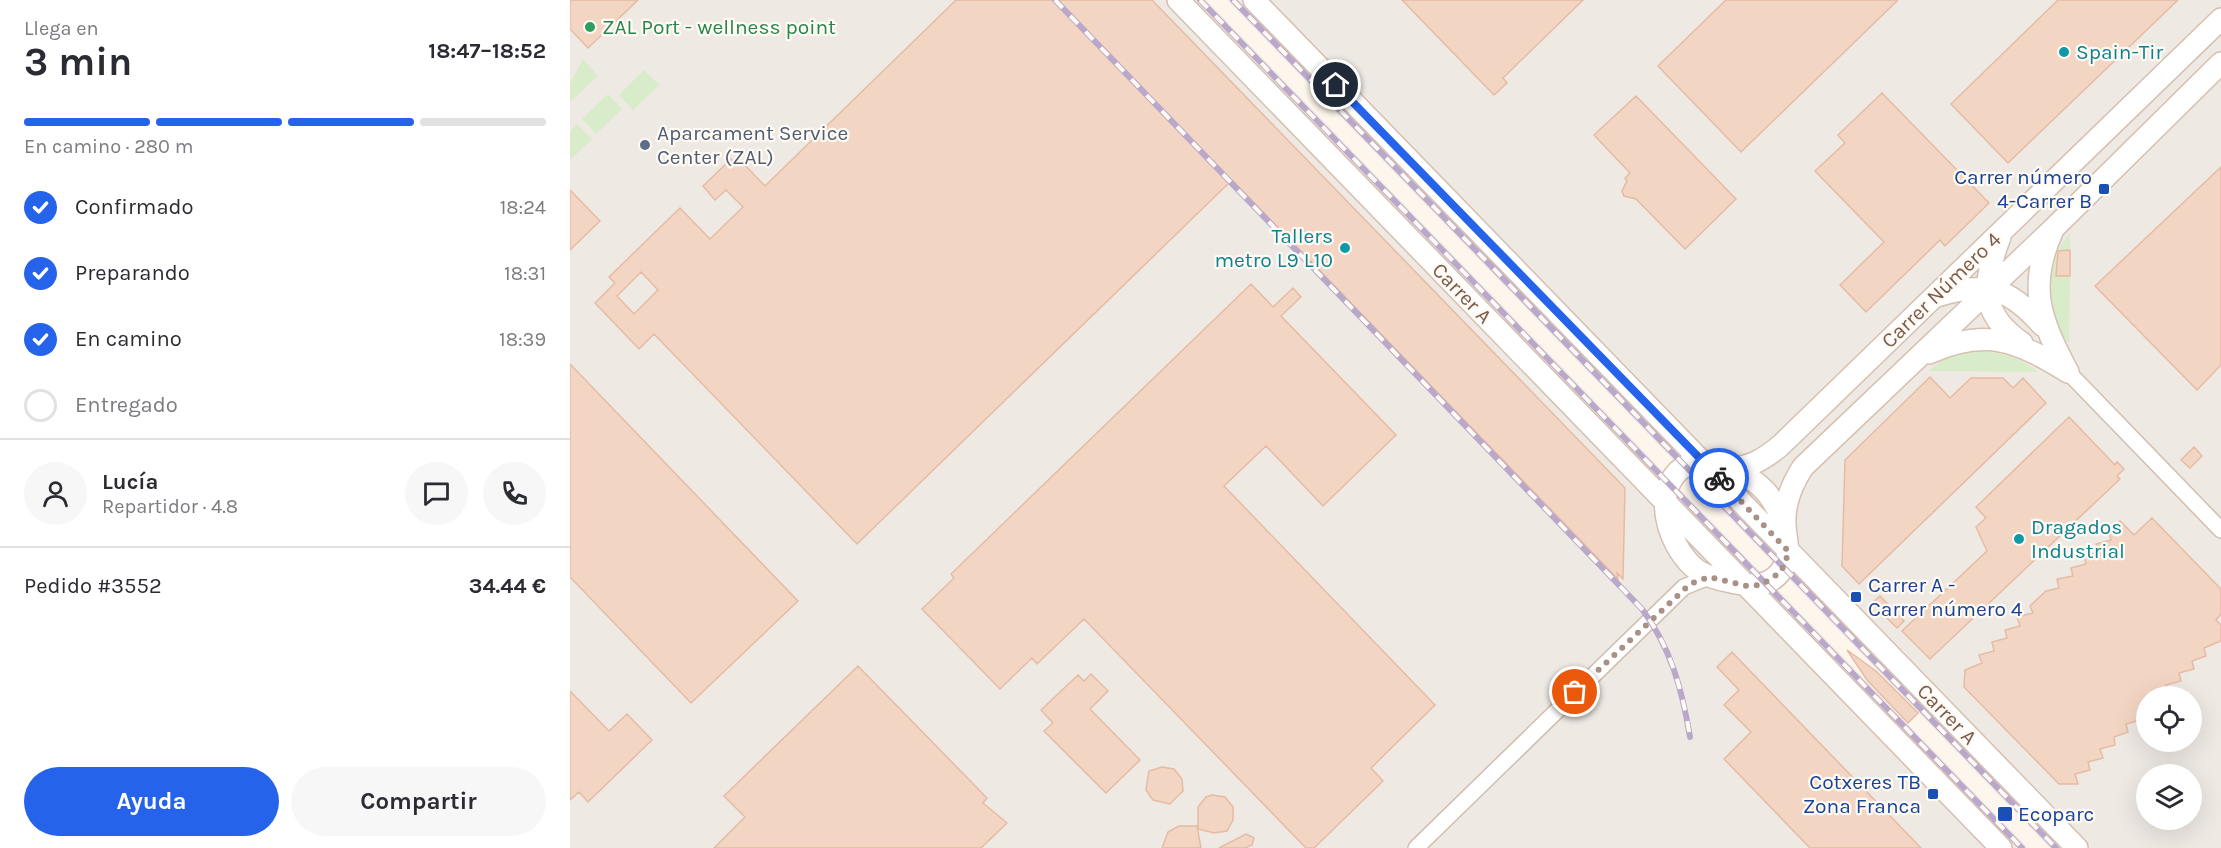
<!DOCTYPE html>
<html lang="es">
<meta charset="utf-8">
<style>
:root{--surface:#fff;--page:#f7f7f7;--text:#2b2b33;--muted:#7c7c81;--line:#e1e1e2;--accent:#2563eb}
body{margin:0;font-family:Karla,sans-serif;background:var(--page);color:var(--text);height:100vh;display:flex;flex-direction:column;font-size:22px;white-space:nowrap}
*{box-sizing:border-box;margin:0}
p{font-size:20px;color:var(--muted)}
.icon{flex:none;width:33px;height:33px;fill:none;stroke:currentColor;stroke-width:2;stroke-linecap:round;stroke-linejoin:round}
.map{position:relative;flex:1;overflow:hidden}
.panel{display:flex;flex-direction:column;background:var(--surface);width:570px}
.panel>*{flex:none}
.fabs{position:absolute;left:1566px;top:686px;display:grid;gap:12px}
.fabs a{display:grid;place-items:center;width:66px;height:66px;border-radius:50%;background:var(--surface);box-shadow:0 6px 24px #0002;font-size:30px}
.pin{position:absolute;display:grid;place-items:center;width:51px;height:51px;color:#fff;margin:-26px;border:3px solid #fff;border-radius:50%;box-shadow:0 2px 6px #0007}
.courier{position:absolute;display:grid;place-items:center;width:60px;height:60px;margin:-30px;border:4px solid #2563eb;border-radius:50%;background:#fff;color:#222;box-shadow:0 2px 8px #0007}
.head em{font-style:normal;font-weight:700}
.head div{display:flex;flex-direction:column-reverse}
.head{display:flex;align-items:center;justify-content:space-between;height:102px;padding:0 24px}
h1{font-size:39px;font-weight:700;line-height:45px}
.bar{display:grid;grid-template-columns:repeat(4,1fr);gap:9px 6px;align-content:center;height:72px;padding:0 24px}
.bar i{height:8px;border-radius:4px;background:var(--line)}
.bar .current{background:var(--accent)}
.bar p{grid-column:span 4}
.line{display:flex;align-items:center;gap:15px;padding:0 24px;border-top:2px solid var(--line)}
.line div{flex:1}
.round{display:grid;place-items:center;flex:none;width:63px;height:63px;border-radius:32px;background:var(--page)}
ol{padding:0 24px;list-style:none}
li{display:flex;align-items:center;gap:18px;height:66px}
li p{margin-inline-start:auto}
li .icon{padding:6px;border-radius:50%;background:var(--accent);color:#fff;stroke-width:4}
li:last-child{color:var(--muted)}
li i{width:33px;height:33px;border:3px solid var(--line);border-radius:50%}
.action{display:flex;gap:12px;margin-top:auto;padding:12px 24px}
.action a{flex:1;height:69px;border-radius:36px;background:var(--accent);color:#fff;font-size:24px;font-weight:700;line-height:69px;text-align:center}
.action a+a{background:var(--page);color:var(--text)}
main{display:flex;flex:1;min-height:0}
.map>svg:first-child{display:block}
</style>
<main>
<section class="panel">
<div class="head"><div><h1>3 min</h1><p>Llega en</p></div><em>18:47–18:52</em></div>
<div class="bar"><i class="current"></i><i class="current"></i><i class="current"></i><i></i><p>En camino · 280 m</p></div>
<ol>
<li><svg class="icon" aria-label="check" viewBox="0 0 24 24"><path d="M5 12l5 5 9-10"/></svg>Confirmado<p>18:24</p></li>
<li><svg class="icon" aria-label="check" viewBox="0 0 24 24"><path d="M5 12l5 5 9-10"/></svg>Preparando<p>18:31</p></li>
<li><svg class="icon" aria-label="check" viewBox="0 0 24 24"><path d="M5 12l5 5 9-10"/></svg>En camino<p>18:39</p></li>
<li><i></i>Entregado</li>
</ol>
<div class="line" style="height:108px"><a class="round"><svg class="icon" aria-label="person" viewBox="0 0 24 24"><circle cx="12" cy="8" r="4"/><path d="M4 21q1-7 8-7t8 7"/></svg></a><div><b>Lucía</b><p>Repartidor · 4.8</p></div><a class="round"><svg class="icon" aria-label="chat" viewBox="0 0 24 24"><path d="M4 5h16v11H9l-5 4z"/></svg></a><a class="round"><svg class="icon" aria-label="phone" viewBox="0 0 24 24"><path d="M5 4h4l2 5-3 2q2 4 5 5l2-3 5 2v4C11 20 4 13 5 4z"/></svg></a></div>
<div class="line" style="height:78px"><div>Pedido #3552</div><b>34.44 €</b></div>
<div class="action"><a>Ayuda</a><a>Compartir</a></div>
</section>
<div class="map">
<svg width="1651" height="848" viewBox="0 0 1651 848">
<rect width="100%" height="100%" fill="#fdf6ec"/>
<path fill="#efe9e4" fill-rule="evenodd" d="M 0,0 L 636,0 L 1458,848 L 0,848 Z
M 657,0 L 1651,0 L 1651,848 L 1480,848 ZM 1576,696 L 1622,696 L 1622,741 L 1576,741 ZM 1576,774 L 1622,774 L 1622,819 L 1576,819 Z"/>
<path fill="#d8ecc9" d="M 13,59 L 28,76 L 0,102 L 0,83 Z
M 74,70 L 89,85 L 63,110 L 49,95 Z
M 38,94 L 52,109 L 26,134 L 12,119 Z
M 7,124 L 22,139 L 0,160 L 0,131 Z
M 1500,233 L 1500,250 L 1489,250 L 1487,253 L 1486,276 L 1500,276 L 1499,343 C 1472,314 1474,261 1500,233 Z
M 1405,351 C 1430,352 1449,356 1468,372 L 1359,371 L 1375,358 Z"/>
<path fill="#f3d5c3" stroke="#e6bba3" stroke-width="1.5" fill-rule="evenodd" d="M 0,0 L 68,0 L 18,48 L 0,29 Z
M 386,0 L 582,0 L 1055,488 L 1053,579 L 1047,573 L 1048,579 L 662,180 L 287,544 L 84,334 L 69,349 L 25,303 L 45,283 L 39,277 L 110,208 L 140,239 L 173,207 L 156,190 L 145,200 L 133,186 L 161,159 L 167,165 L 171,161 L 195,186 ZM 71,272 L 88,290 L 64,314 L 47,296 Z
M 832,0 L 1013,0 L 933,78 L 937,83 L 924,95 Z
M 1156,0 L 1328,0 L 1171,152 L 1088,66 Z
M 1488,0 L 1608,0 L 1438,163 L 1381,104 Z
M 1312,93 L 1419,203 L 1375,246 L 1370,240 L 1296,312 L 1270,285 L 1314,242 L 1245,171 L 1275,143 L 1268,135 Z
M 1066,96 L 1166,199 L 1115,249 L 1066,199 L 1054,196 L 1052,191 L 1057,181 L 1055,178 L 1060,173 L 1024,135 Z
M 1651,167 L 1651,365 L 1627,390 L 1525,286 Z
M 0,190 L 30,221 L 0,250 Z
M 1500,250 L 1500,276 L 1486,276 L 1488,251 Z
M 681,284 L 703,307 L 723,288 L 731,297 L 711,316 L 826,435 L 753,506 L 696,446 L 654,486 L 865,705 L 801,768 L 813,781 L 744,848 L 736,848 L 514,619 L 467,664 L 462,658 L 430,689 L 352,609 L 384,578 L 381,574 Z
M 0,364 L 228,601 L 121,703 L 0,577 Z
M 1360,377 L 1380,398 L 1401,378 L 1433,378 L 1443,388 L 1453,378 L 1476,403 L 1289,584 L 1272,566 L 1275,460 Z
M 1499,417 L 1545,465 L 1547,462 L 1554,469 L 1547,476 L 1550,479 L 1360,659 L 1332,631 L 1417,551 L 1406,527 L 1416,518 L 1406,507 Z
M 1624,447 L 1632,456 L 1620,468 L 1611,460 Z
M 1582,518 L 1651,589 L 1651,614 L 1646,620 L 1651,625 L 1651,641 L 1634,648 L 1636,656 L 1622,661 L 1624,669 L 1609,673 L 1611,681 L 1596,685 L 1599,694 L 1576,696 L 1576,714 L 1570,720 L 1556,724 L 1558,732 L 1544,737 L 1545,745 L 1530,749 L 1533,758 L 1518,762 L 1520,770 L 1505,774 L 1508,784 L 1489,784 L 1394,687 L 1395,670 L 1412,663 L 1409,655 L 1424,651 L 1422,642 L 1437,638 L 1435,630 L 1450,626 L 1447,617 L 1463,613 L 1460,606 L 1476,591 L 1489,588 L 1487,579 L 1503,576 L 1501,568 L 1516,564 L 1514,556 L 1529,552 L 1526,544 L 1541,540 L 1539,532 L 1550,521 L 1564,535 Z
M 1310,596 L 1334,621 L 1327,628 L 1302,603 Z
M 1277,650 L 1306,671 L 1348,713 L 1338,723 L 1297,680 Z
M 1162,652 L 1184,675 L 1351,848 L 1240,848 L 1154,759 L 1181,732 L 1154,705 L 1169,690 L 1147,667 Z
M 288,666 L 417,798 L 413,803 L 437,823 L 411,848 L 144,848 L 175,817 L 154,796 Z
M 521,674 L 538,691 L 520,709 L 570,760 L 536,793 L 474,731 L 483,723 L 471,710 L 508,675 L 514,681 Z
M 0,691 L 39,731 L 57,714 L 82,740 L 18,802 L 9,792 L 0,800 Z
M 592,767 L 604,769 L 612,779 L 613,791 L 600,804 L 583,800 L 576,790 L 579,771 Z
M 642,795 L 655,797 L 663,807 L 663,820 L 657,831 L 644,833 L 628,829 L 628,807 L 636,797 Z
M 609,826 L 627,826 L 631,848 L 592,848 L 598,832 Z
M 676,834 L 684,838 L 682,845 L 675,848 L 649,848 Z"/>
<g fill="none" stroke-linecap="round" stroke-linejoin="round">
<g stroke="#d1beb0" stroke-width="18">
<path id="street" d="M 1498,372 L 1651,530
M 846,848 L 1114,587 L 1139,577"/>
</g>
<g stroke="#d6c0b0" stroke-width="24">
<path id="secondary" d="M 608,0 L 1431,848
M 684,0 L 1507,848
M 1482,232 C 1457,288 1471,321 1498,372
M 1430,237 C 1413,282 1408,313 1452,343
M 1367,296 C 1415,281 1439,287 1472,325
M 1359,353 C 1417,327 1447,341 1498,372
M 1159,468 C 1180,468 1194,459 1210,446 L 1651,19
M 1215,524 C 1209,513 1204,501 1196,492 C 1177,471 1126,446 1104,476 C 1084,503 1102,551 1127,570 C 1138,577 1149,580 1161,582 C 1179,586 1199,588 1211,571 C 1223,555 1215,540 1215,523 C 1214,502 1222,484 1233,467 L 1484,228 L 1651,63"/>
</g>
<use href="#street" stroke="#fff" stroke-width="15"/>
<use href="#secondary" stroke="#fff" stroke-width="21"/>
<g stroke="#b9a8c9" stroke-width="6">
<path id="rail" d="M 485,0 L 1072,609 C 1101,648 1112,689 1120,737
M 630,0 L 1452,848
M 663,0 L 1486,848"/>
</g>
<use href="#rail" stroke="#fffaf3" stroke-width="4" stroke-dasharray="11" stroke-linecap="butt"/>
</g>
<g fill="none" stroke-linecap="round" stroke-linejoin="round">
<path stroke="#a89285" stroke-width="6" stroke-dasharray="0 10.8" d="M 1005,692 L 1120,584 L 1139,577 L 1177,586 L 1191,585 L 1211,572 L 1219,552 L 1149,478"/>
<path stroke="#2563eb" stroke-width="8" d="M 766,85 L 1149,478"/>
</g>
<circle fill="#2e9e5b" stroke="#fffaf3" stroke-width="2" cx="20" cy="27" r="6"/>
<g fill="#0f9aa8" stroke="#fffaf3" stroke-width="2">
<circle cx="1494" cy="52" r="6"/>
<circle cx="775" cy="248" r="6"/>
<circle cx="1449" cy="539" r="6"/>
</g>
<circle fill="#5c6f8a" stroke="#fffaf3" stroke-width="2" cx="75" cy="145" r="6"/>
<g fill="#1a4fb4" stroke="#fffaf3" stroke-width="2">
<rect x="1528" y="183" width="12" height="12" rx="3"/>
<rect x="1280" y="591" width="12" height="12" rx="3"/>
<rect x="1357" y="788" width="12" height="12" rx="3"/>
<rect x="1427" y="806" width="16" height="16" rx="3"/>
</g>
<g text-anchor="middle" stroke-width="4.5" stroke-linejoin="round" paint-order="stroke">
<g font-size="21" fill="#27864d" stroke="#fffaf3" text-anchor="start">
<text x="32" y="34">ZAL Port - wellness point</text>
</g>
<g font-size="21" fill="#0d838f" stroke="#fffaf3" text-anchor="start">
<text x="1506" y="59">Spain-Tir</text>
<text x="763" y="243" text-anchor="end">Tallers<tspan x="763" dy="24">metro L9 L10</tspan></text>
<text x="1461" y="534">Dragados<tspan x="1461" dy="24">Industrial</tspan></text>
</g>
<g font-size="21" fill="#4e5e75" stroke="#fffaf3" text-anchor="start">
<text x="87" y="140">Aparcament Service<tspan x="87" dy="24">Center (ZAL)</tspan></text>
</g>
<g font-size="21" fill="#164399" stroke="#fffaf3" text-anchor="end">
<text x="1522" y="184">Carrer número<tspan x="1522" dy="24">4-Carrer B</tspan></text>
<text x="1298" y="592" text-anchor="start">Carrer A -<tspan x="1298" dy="24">Carrer número 4</tspan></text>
<text x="1351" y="789">Cotxeres TB<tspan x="1351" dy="24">Zona Franca</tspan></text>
<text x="1448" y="821" text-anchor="start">Ecoparc</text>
</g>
<g font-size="21" fill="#7a5c4d" stroke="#fffaf3">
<text transform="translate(1371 290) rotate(-44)" y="7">Carrer Número 4</text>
<text transform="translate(892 293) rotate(46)" y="7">Carrer A</text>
<text transform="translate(1377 714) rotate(46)" y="7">Carrer A</text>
</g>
</g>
</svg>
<div class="fabs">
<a><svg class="icon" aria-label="locate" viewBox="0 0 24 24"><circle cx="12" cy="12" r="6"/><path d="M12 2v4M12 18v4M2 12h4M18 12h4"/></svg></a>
<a><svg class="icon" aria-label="layers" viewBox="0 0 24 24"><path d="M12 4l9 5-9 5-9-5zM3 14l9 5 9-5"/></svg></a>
</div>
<div class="pin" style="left:1005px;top:692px;background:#ea580c"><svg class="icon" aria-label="bag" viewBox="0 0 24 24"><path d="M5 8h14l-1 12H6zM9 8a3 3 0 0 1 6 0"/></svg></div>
<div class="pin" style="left:766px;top:85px;background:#1f2937"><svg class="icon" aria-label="home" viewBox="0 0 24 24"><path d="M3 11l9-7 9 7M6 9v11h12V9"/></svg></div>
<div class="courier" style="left:1149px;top:478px"><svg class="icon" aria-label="bike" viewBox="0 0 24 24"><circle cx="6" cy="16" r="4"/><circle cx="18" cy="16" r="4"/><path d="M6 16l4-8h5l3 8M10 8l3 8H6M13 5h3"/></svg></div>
</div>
</main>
